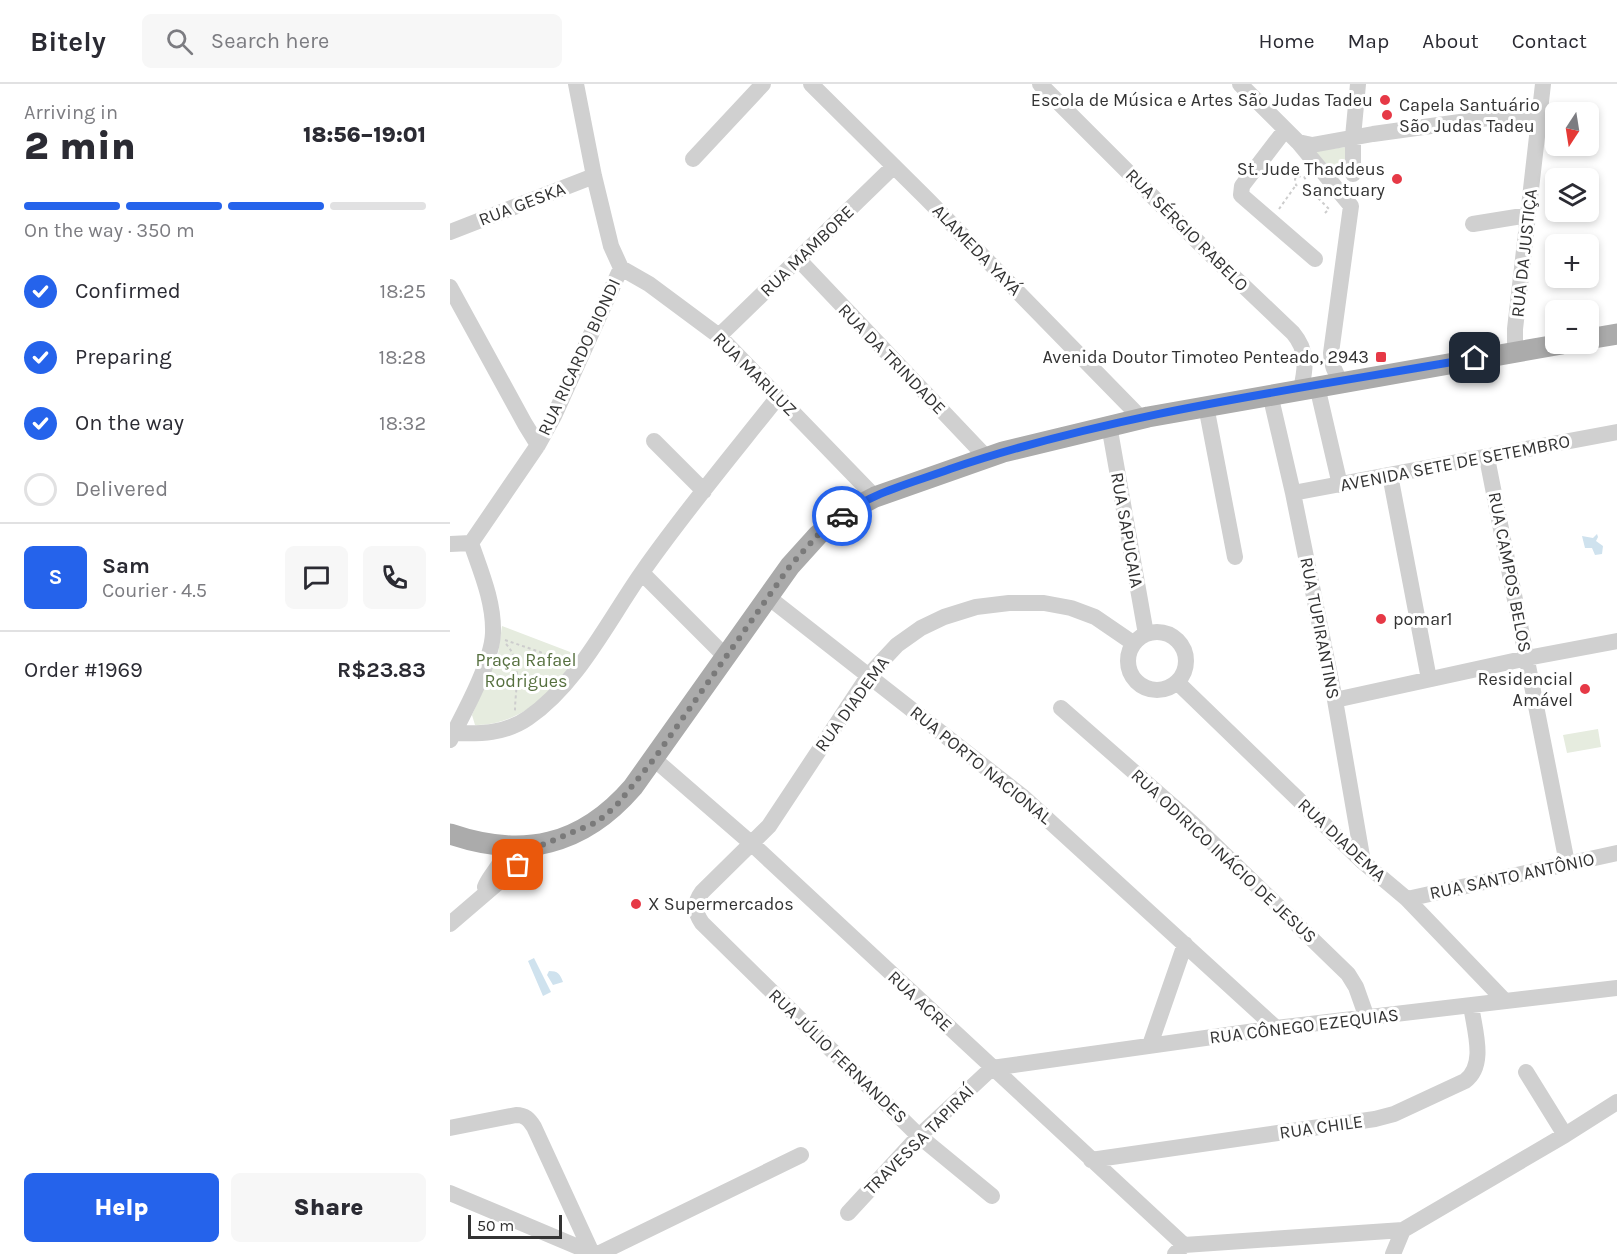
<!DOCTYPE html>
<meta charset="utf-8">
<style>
:root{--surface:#fff;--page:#f7f7f7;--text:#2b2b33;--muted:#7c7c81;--line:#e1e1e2;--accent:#2563eb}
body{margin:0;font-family:Karla,sans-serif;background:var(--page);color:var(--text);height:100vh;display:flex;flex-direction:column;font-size:22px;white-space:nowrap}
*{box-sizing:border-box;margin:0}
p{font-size:20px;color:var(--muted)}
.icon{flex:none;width:33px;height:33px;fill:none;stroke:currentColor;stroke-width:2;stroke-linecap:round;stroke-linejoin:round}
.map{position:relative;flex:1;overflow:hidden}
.drawer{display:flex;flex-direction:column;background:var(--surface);width:450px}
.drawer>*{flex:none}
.needle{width:39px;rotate:192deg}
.fabs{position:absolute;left:1095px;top:18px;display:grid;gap:12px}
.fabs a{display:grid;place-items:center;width:54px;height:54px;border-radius:9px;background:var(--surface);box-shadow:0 3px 9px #0003;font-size:30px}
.scale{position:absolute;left:18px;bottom:15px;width:94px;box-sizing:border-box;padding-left:6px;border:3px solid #333;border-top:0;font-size:16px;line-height:21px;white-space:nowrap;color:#333;-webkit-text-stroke:4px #fff;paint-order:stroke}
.pin{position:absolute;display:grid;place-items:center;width:51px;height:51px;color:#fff;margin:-26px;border-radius:12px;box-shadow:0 3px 9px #0006}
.courier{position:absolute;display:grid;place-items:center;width:60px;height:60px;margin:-30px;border:4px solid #2563eb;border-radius:50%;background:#fff;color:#222;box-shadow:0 2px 8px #0007}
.summary em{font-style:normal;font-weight:800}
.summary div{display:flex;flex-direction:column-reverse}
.summary{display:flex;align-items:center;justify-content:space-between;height:102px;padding:0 24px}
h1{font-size:39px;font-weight:800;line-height:45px}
.bar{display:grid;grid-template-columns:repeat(4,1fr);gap:9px 6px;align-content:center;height:72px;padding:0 24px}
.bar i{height:8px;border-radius:4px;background:var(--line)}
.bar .active{background:var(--accent)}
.bar p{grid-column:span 4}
.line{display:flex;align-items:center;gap:15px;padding:0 24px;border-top:2px solid var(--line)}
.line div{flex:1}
.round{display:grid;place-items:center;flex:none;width:63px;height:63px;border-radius:9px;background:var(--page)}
ol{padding:0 24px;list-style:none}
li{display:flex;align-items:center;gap:18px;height:66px}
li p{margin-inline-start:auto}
li .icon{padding:6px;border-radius:50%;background:var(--accent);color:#fff;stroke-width:4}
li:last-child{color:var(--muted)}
li i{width:33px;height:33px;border:3px solid var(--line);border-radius:50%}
.primary-button{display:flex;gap:12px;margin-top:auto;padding:12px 24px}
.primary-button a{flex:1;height:69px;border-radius:9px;background:var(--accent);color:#fff;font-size:24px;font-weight:800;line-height:69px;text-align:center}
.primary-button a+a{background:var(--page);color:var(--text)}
header{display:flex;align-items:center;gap:36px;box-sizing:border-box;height:84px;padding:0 30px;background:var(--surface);border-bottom:2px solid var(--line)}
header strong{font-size:28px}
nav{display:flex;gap:33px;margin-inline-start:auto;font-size:21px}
.search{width:420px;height:54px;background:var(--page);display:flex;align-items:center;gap:15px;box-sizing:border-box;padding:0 21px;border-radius:9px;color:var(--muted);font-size:22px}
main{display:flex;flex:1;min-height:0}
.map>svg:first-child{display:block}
</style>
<header>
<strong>Bitely</strong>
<div class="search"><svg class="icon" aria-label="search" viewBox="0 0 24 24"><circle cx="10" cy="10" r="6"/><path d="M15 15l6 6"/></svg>Search here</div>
<nav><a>Home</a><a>Map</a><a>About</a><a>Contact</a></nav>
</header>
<main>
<section class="drawer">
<div class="summary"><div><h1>2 min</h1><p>Arriving in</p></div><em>18:56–19:01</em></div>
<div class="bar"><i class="active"></i><i class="active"></i><i class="active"></i><i></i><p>On the way · 350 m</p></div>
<ol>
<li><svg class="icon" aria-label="check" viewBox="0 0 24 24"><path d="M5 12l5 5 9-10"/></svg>Confirmed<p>18:25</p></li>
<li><svg class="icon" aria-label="check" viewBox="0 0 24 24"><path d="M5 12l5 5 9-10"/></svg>Preparing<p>18:28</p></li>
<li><svg class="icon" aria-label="check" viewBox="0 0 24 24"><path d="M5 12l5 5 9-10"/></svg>On the way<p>18:32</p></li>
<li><i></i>Delivered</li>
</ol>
<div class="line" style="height:108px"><b class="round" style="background:var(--accent);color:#fff">S</b><div><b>Sam</b><p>Courier · 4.5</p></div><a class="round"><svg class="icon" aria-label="chat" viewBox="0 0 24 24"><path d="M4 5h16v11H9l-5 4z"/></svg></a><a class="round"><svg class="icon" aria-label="phone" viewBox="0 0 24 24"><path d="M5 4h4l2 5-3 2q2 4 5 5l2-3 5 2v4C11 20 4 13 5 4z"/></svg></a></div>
<div class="line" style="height:78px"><div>Order #1969</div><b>R$23.83</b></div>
<div class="primary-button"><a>Help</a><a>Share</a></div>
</section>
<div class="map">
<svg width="1167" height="1170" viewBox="0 0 1167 1170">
<rect width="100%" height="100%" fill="#fff"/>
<path fill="#e6ecdf" d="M 896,63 L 898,83 L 894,90 L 886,89 L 862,70 L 865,67 Z
M 52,542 L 128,571 C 118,584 108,600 96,611 C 78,628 51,642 25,641 L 22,631 L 48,570 Z
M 1148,645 L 1151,663 L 1117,669 L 1113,651 Z"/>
<path fill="#cfe2ee" d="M 1147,450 L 1148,453 L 1146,457 L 1153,462 L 1152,470 L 1145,471 L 1142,464 L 1135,464 L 1132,452 L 1143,454 Z
M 84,874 L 101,908 L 93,912 L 78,877 Z
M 99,887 C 108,887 110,890 113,898 L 103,901 L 97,891 Z"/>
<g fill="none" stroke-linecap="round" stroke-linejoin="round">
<path stroke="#cdcdcd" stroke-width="2" stroke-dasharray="3 3" stroke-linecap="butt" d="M 855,101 L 856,96 L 854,93 L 847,92 L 845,95 L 846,101 L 851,103 L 855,101 L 879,125 L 874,130
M 829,125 L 846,101
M 55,556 L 90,568 L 114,580
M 56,560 C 73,578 65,605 65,627"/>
<path stroke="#d0d0d0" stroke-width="16" d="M 361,0 L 477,115 L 691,334
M 590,0 L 760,170 L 843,249 C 858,267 856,283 851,305
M 790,0 L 848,58 L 901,122 L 881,269 C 882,281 884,288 891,297
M 835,46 L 792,102 L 791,111 L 865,175
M 848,58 L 862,61 L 923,50 L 1090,27
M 243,75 L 313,0
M 903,90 L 903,53 L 908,0
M 1023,140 L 1078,131
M 0,148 L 144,92
M 349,176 L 536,373
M 171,184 L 199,200 L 269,252 L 425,413
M 0,203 L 75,340 L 88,361
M 269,252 L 444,82
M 1065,267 L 1065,245 L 1093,0
M 867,302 L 890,401
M 820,310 L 843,409 L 885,616 L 913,778
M 756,322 L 785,473
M 659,341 L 696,550
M 204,357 L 254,407
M 1037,374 L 1117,779
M 940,391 L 979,595
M 843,409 L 1167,348
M 21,459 L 88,361 L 104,332 L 171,184 L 161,162 L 144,92 L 126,0
M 0,460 L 21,459
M 192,489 L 276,573
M 318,513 L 572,712 L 826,944
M678 577a29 29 0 1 1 58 0a29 29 0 1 1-58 0Z
M 727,598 L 913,778 L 957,815 L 1054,916
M 885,616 L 1077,574 L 1167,557
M 611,624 L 741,738 L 898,890 L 906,903 L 917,934
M 4,649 C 30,650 55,650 78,634 C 128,600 159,535 193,487 C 235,427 282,371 328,313
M 0,656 C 14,629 42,578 43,549 C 44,518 31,488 21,459
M 204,675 L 302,760 L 734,1161
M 35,803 C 40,789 59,776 51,762
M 957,815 L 1167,769
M 0,840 L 92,761
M 700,961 L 735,860
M 542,984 L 826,944 L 1167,904
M 1076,988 L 1115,1051
M 0,1044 L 66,1031 C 75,1031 79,1035 84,1043 L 142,1169
M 641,1076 L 925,1035 L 944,1030 L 1015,997 C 1037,981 1024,945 1021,921
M 0,1109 L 145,1170
M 542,1112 L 469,1052 L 252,839 C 244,827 244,819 252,808 L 319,742 L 419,591 L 447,561 L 471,544 L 494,533 L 526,523 L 559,519 L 594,519 L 621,524 L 645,533 L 683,559
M 398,1129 L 469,1052 L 542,984
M 148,1170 L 351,1071
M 725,1170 L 734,1161 L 953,1146 L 1115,1051 L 1167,1018
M 943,1170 L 953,1146"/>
<path stroke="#ababab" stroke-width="21" d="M 1138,255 L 1167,250
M 0,750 C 73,775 132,762 183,703 L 340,482 L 368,451 L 396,428 L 425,413 L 553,368 L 698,333 L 1112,260"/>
</g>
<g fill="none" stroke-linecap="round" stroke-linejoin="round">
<path stroke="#7a7a7a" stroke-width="6" stroke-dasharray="0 10.8" d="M 68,781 L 92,761 L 147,738 L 166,722 L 204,675 L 340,482 L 368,451 L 392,432"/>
<path stroke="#2563eb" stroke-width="8" d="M 392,432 C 422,408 465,398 500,385 C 668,328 850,305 1025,274"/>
</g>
<g fill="#e63946" stroke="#fff" stroke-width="2">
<circle cx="935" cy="16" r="6"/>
<circle cx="937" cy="31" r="6"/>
<circle cx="947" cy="95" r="6"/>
<rect x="925" y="267" width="12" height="12" rx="3"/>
<circle cx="931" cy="535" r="6"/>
<circle cx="1135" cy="605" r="6"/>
<circle cx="186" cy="820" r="6"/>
</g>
<g text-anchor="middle" stroke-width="6" stroke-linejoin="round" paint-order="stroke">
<g font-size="18" fill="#333" stroke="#fff" text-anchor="end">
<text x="923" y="22">Escola de Música e Artes São Judas Tadeu</text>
<text x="949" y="27" text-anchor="start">Capela Santuário<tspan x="949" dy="21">São Judas Tadeu</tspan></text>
<text x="935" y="91">St. Jude Thaddeus<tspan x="935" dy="21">Sanctuary</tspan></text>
<text x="919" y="279">Avenida Doutor Timoteo Penteado, 2943</text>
<text x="943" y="541" text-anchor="start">pomar1</text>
<text x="1123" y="601">Residencial<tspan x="1123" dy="21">Amável</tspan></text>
<text x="198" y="826" text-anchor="start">X Supermercados</text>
</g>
<g font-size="18" fill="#333" stroke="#fff">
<text transform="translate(72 120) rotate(-21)" y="6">RUA GESKA</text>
<text transform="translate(737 146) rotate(45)" y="6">RUA SÉRGIO RABELO</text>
<text transform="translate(527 166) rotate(46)" y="6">ALAMEDA YAYÁ</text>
<text transform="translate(357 167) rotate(-44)" y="6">RUA MAMBORE</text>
<text transform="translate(1074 169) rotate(-84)" y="6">RUA DA JUSTIÇA</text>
<text transform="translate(129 273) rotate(-65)" y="6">RUA RICARDO BIONDI</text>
<text transform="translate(442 275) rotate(46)" y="6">RUA DA TRINDADE</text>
<text transform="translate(305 290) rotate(45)" y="6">RUA MARILUZ</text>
<text transform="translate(1005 379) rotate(-11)" y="6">AVENIDA SETE DE SETEMBRO</text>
<text transform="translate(677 446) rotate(80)" y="6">RUA SAPUCAIA</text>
<text transform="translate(1060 488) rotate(79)" y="6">RUA CAMPOS BELOS</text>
<text transform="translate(870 544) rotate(79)" y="6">RUA TUPIRANTINS</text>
<text transform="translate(402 620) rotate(-54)" y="6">RUA DIADEMA</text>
<text transform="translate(531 681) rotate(39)" y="6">RUA PORTO NACIONAL</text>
<text transform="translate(892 756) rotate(43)" y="6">RUA DIADEMA</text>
<text transform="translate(774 772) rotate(43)" y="6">RUA ODIRICO INÁCIO DE JESUS</text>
<text transform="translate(1062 792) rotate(-12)" y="6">RUA SANTO ANTÔNIO</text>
<text transform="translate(470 917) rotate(43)" y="6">RUA ACRE</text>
<text transform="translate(854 942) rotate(-7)" y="6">RUA CÔNEGO EZEQUIAS</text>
<text transform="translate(388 972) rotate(44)" y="6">RUA JÚLIO FERNANDES</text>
<text transform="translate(871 1043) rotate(-8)" y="6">RUA CHILE</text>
<text transform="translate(469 1056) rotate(-45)" y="6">TRAVESSA TAPIRAÍ</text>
</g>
<g font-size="18" fill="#56703f" stroke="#fff">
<text x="76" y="582">Praça Rafael<tspan x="76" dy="21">Rodrigues</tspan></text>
</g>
</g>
</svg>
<div class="fabs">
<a><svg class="needle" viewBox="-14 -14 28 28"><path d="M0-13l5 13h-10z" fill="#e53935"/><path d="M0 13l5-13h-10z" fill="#7c7c81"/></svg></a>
<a><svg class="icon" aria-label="layers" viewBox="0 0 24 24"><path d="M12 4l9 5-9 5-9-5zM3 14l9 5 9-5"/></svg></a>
<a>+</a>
<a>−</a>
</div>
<div class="scale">50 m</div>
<div class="pin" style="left:68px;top:781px;background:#ea580c"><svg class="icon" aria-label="bag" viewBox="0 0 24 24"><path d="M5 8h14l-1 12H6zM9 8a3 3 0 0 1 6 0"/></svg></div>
<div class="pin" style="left:1025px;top:274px;background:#1f2937"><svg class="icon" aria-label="home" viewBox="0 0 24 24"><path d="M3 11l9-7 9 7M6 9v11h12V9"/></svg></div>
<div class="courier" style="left:392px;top:432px"><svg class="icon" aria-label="car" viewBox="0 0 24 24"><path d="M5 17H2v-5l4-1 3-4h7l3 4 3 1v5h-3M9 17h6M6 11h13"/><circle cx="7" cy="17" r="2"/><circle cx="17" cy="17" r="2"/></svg></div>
</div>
</main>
